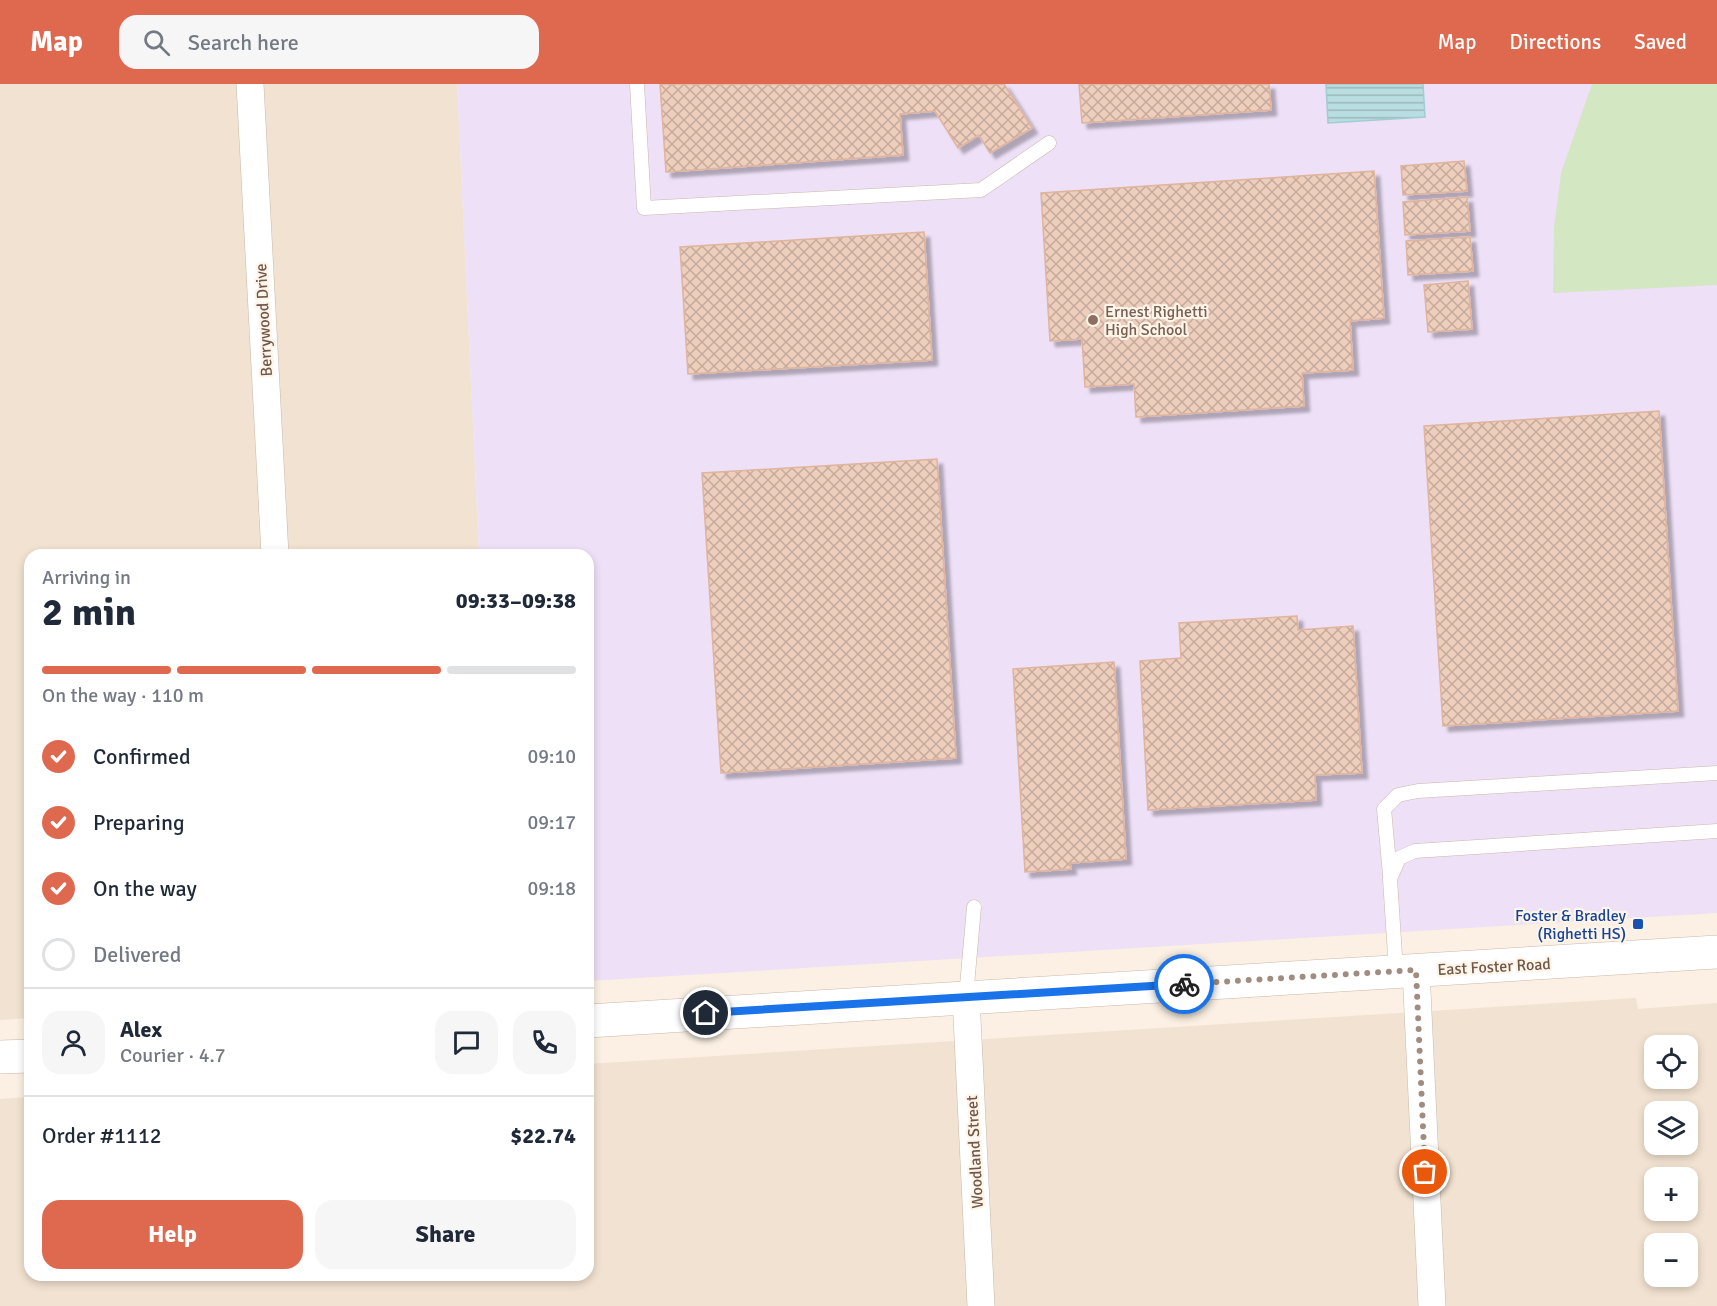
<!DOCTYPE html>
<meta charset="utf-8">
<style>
:root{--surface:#fff;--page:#f6f6f7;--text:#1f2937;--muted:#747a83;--line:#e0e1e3;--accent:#de694f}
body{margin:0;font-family:Signika,sans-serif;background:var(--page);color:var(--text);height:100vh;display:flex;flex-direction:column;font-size:22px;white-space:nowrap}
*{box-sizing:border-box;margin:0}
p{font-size:20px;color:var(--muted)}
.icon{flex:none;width:33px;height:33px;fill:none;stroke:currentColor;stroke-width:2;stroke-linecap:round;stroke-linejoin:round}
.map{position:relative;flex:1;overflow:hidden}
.sheet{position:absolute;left:24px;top:465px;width:570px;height:732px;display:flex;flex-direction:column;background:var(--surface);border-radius:18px;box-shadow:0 3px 9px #0003}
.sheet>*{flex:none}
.tools{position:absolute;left:1644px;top:951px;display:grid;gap:12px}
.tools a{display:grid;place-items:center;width:54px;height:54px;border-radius:12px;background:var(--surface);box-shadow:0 3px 9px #0003;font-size:30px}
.pin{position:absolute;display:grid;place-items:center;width:51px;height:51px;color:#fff;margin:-26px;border:3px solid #fff;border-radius:50%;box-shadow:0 2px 6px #0007}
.courier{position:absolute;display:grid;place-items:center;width:60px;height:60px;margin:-30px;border:4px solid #1a73e8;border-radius:50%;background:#fff;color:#222;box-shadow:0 2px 8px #0007}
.overview em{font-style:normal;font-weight:800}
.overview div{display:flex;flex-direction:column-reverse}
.overview{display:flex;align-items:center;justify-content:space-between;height:102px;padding:0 18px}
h1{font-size:39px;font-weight:800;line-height:45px}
.bar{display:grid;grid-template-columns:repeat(4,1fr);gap:9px 6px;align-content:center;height:72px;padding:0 18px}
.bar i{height:8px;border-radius:4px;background:var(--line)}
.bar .active{background:var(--accent)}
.bar p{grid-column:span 4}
.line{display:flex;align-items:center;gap:15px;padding:0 18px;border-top:2px solid var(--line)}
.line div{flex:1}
.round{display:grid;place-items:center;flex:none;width:63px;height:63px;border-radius:18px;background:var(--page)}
ol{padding:0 18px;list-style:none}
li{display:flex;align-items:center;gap:18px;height:66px}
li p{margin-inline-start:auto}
li .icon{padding:6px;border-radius:50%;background:var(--accent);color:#fff;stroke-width:4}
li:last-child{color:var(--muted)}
li i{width:33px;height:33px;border:3px solid var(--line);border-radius:50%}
.cta{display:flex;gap:12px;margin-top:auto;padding:12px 18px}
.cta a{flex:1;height:69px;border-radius:18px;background:var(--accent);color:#fff;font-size:24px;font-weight:800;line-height:69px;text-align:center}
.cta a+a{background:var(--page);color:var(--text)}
header{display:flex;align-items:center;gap:36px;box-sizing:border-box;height:84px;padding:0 30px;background:var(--accent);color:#fff}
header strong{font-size:28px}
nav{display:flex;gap:33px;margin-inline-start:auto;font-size:21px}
.search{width:420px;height:54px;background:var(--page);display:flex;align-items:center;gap:15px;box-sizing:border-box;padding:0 21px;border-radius:18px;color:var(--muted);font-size:22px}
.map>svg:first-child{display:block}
</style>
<header>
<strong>Map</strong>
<div class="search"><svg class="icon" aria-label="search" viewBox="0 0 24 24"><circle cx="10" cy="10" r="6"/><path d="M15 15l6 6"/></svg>Search here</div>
<nav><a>Map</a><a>Directions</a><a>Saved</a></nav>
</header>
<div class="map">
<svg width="1717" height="1222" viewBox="0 0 1717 1222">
<defs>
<pattern id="water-rules" width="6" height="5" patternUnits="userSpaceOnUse" patternTransform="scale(1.5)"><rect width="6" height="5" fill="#b9dee2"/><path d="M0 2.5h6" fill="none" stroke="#9bb7b9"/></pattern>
<pattern id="building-cross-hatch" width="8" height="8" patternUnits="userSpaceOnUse" patternTransform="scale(1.5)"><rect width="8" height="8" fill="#eecebc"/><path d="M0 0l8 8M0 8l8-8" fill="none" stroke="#c5aa9b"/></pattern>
<filter id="shadow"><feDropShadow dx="5.5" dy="5.5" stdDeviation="1.5" flood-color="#0004"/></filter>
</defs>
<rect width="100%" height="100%" fill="#fbf0e3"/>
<path fill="#f2e2d1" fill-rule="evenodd" d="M 0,0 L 457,0 L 479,471 L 30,471 L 30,934 L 0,936 Z
M 1636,914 L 1638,925 L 1717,919 L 1717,1222 L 0,1222 L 0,1015 L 30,1013 L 30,1191 L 588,1191 L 588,980 ZM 1654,962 L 1688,962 L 1688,994 L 1654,994 ZM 1654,1028 L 1688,1028 L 1688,1060 L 1654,1060 ZM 1654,1094 L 1688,1094 L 1688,1126 L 1654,1126 ZM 1654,1160 L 1688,1160 L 1688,1192 L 1654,1192 Z"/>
<path fill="#ede0f7" d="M 457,0 L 1717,0 L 1717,829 L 588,897 L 588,471 L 479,471 Z"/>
<path fill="#d2e7c2" d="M 1592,0 L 1717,0 L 1717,201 L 1553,209 L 1554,144 L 1561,89 Z"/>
<path fill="url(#water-rules)" stroke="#9fcdd4" stroke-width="1.5" d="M 1326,0 L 1423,0 L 1425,33 L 1328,39 Z"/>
<path fill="url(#building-cross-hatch)" stroke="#e0b49d" stroke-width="1.5" filter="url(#shadow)" d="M 660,0 L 1004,0 L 1032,44 L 990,69 L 979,51 L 958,64 L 935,27 L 900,30 L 903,71 L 666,88 Z
M 1079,0 L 1269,0 L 1271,26 L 1082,39 Z
M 1464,77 L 1467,107 L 1403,111 L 1401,82 Z
M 1374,87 L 1384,234 L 1350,237 L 1353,286 L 1302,289 L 1304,322 L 1136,333 L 1134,300 L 1085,303 L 1082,255 L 1050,257 L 1041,109 Z
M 1467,113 L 1470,147 L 1405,151 L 1403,118 Z
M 924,148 L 932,276 L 688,290 L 680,163 Z
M 1470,153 L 1473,187 L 1408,191 L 1406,157 Z
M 1468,197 L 1472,245 L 1428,248 L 1424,201 Z
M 1659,327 L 1678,627 L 1443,642 L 1424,342 Z
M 937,375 L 956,674 L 721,689 L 702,389 Z
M 1297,532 L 1298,546 L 1353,542 L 1362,689 L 1315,691 L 1316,716 L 1148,726 L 1140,577 L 1181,574 L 1179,539 Z
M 1114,578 L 1126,775 L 1070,779 L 1071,785 L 1025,788 L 1013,585 Z"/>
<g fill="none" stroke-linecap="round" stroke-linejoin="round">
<g stroke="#cbb8aa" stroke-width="15">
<path id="service" d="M 637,0 L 644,124 L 981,106 L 1049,59
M 1390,791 L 1384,725 L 1398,711 L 1418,707 L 1717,689
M 1396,887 L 1390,795 L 1399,774 L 1415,767 L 1717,747
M 966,913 L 974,823"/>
</g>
<g stroke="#cbb8aa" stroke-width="28">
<path id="minor" d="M 250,0 L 275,471
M 1416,886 L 1432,1222
M 966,913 L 981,1222"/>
</g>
<g stroke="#cbb8aa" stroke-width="34">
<path id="tertiary" d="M 588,937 L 1717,868
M 0,973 L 30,972"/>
</g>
<use href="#service" stroke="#fff" stroke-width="14"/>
<use href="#minor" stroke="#fff" stroke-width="27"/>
<use href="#tertiary" stroke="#fff" stroke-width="33"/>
</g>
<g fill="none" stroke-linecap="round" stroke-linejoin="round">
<path stroke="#a18d80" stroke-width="6" stroke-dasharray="0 10.8" d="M 1184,900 L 1416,886 L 1425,1088"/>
<path stroke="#1a73e8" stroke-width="8" d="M 706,929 L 1184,900"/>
</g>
<circle fill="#8d6e63" stroke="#fef5e8" stroke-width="2" cx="1093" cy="236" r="6"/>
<rect fill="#1a4fb4" stroke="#fef5e8" stroke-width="2" x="1632" y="834" width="12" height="12" rx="3"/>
<g text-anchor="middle" stroke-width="4.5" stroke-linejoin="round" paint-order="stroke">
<g font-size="16" fill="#785e54" stroke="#fef5e8" text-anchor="start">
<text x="1105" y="233">Ernest Righetti<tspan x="1105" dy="18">High School</tspan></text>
</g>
<g font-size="16" fill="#71574b" stroke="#fef5e8">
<text transform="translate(263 236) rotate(-93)" y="6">Berrywood Drive</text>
<text transform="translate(1494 882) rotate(-3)" y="6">East Foster Road</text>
<text transform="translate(974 1068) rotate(-93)" y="6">Woodland Street</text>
</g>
<g font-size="16" fill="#164399" stroke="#fef5e8" text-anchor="end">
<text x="1626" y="837">Foster &amp; Bradley<tspan x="1626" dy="18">(Righetti HS)</tspan></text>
</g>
</g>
</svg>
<div class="tools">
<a><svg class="icon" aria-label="locate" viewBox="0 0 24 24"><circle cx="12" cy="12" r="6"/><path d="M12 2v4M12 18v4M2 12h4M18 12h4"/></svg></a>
<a><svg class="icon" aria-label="layers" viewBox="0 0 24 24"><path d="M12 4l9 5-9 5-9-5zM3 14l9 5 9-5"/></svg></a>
<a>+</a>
<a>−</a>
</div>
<div class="pin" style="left:1425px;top:1088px;background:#ea580c"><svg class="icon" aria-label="bag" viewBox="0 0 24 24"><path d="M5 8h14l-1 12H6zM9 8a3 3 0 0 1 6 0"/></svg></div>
<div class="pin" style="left:706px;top:929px;background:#1f2937"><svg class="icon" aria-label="home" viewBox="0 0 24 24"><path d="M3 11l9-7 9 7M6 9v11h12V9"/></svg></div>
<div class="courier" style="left:1184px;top:900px"><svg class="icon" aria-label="bike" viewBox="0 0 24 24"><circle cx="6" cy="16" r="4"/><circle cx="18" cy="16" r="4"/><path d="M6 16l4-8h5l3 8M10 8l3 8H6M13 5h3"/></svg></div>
<section class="sheet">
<div class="overview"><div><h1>2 min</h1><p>Arriving in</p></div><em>09:33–09:38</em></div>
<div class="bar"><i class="active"></i><i class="active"></i><i class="active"></i><i></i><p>On the way · 110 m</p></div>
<ol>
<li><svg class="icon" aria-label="check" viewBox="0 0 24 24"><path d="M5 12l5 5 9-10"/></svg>Confirmed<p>09:10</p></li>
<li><svg class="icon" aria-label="check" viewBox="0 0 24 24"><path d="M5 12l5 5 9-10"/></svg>Preparing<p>09:17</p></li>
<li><svg class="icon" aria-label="check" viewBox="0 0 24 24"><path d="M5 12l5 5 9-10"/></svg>On the way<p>09:18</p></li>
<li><i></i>Delivered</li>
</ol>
<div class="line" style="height:108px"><a class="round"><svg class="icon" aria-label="person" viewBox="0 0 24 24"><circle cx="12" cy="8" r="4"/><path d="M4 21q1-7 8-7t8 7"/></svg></a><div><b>Alex</b><p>Courier · 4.7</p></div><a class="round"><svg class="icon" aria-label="chat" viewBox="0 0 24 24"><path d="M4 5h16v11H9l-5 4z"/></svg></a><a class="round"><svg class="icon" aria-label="phone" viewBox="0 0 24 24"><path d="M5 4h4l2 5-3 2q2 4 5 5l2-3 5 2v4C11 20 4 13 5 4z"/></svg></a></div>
<div class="line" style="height:78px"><div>Order #1112</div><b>$22.74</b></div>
<div class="cta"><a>Help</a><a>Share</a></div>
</section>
</div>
